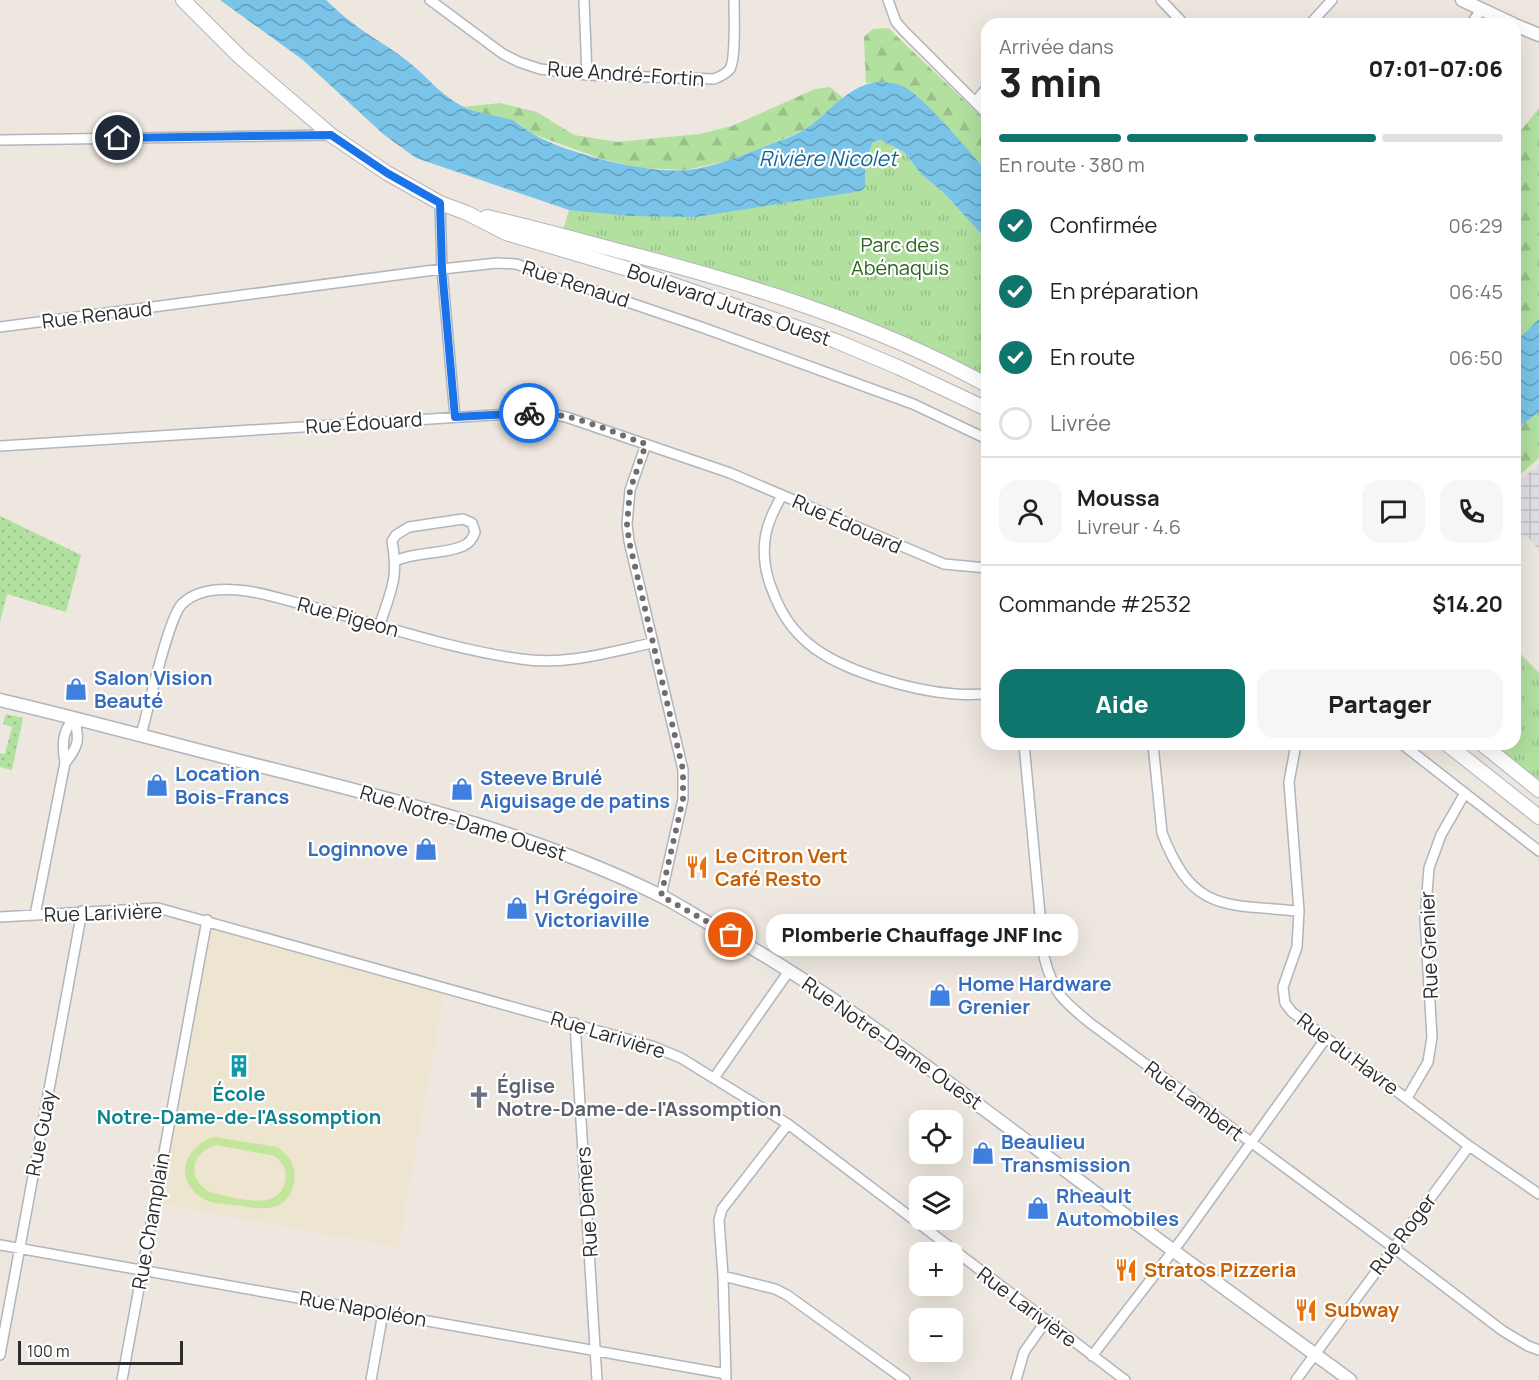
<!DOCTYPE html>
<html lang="fr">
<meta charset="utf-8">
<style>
:root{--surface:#fff;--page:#f6f6f6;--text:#202124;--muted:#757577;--line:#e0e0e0;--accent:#0f766e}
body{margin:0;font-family:Manrope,sans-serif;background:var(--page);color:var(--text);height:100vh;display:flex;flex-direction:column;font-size:22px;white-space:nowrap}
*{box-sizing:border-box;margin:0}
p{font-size:20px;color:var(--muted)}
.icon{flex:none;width:33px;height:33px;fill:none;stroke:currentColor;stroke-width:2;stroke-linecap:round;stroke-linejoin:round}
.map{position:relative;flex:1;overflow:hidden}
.panel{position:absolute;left:981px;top:18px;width:540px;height:732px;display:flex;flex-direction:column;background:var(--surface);border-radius:18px;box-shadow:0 6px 24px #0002}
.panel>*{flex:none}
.buttons{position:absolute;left:909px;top:1110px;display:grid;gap:12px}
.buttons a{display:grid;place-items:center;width:54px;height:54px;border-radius:12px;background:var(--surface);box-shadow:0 6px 24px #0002;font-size:30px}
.scale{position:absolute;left:18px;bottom:15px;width:165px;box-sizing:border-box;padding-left:6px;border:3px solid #2c2c2c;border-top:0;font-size:16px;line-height:21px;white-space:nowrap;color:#2c2c2c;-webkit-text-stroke:4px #fff;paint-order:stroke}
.pin{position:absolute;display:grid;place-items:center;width:51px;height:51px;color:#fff;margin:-26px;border:3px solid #fff;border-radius:50%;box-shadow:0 2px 6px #0007}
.courier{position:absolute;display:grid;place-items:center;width:60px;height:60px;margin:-30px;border:4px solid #1a73e8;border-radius:50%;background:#fff;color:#222;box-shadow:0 2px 8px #0007}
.bubble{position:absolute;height:42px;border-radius:18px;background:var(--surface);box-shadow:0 6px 24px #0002;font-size:20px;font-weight:800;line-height:42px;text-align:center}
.head em{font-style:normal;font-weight:800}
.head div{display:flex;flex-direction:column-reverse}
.head{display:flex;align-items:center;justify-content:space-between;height:102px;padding:0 18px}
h1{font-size:39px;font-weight:800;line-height:45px}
.bar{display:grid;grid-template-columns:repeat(4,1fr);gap:9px 6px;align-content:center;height:72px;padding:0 18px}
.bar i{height:8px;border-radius:4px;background:var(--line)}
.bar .active{background:var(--accent)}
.bar p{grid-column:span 4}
.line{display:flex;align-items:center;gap:15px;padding:0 18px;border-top:2px solid var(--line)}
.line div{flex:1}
.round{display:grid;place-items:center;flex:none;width:63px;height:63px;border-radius:18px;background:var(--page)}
ol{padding:0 18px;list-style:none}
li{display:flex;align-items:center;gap:18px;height:66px}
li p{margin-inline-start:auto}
li .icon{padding:6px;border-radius:50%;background:var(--accent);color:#fff;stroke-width:4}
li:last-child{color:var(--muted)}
li i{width:33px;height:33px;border:3px solid var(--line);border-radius:50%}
.action{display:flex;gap:12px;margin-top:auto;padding:12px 18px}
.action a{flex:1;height:69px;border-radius:18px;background:var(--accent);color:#fff;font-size:24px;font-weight:800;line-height:69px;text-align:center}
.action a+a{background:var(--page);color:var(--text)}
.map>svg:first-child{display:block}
</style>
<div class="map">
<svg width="1539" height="1380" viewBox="0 0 1539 1380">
<defs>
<pattern id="industrial-grid" width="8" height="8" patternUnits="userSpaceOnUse" patternTransform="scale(1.5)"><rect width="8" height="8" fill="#e1dfe6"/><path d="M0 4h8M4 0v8" fill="none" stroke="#c1c0c5"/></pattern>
<pattern id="grass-dots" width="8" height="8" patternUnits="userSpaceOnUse" patternTransform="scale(1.5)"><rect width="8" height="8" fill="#b1e09f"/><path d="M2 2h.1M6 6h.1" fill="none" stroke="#98c089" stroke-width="1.8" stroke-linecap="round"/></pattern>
<pattern id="forest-firs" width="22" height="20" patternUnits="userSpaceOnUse" patternTransform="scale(1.5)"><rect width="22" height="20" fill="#b1e09f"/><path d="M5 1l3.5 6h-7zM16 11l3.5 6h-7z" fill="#98c089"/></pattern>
<pattern id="park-tufts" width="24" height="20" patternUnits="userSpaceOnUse" patternTransform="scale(1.5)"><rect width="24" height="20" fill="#b1e09f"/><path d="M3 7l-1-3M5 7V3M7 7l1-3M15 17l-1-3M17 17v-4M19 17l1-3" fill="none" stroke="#98c089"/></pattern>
<pattern id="water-waves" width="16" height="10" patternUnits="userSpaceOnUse" patternTransform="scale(1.5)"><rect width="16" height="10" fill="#79c4e8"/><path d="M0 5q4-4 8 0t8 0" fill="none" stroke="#639fbc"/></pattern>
</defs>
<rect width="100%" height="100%" fill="#ede7df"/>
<path fill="url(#industrial-grid)" d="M 1539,464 L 1539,550 L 1527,536 L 1520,541 L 1515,535 L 1515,485 Z"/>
<path fill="#ede5d0" d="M 207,920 L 445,988 L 398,1247 L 155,1203 Z"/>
<path fill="url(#grass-dots)" d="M 0,516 L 81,555 L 66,612 L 7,594 L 0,622 Z
M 6,714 L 23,718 L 12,770 L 0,767 L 0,753 L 5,754 L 12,727 L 3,724 Z"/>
<path fill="url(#forest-firs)" d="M 888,28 L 987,122 L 987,171 L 916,95 C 898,83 888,82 866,83 L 864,37 L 873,29 Z
M 830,87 L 843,98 L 808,128 L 772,144 L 727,161 L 686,170 L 640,168 L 599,158 L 533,134 L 518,123 L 505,118 L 480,113 L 463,107 L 500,103 L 537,112 L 574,135 L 618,142 L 699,134 L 732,126 L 815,89 Z
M 1539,108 L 1539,319 L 1515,342 L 1515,138 Z
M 1539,412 L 1539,458 L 1515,479 L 1515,430 Z"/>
<path fill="url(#park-tufts)" d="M 881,140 L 904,152 L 922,175 L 943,192 L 987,240 L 987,377 L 931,349 L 793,295 L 671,256 L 563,231 L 569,210 L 696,217 L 866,186 C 863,172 867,155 873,142 Z
M 1515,648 L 1539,673 L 1539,780 L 1494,744 L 1515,744 Z"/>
<path fill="#c2e69b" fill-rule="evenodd" d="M 214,1137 L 277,1147 C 289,1155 297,1167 294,1182 C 288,1215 259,1209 235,1205 C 223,1204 209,1204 199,1196 C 173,1177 187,1145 214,1137 ZM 217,1145 L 275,1156 C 283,1163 288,1171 285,1182 C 277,1214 231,1196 209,1192 C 186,1177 191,1151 217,1145 Z"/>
<path fill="url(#water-waves)" d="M 220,0 L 326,0 C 335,8 344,17 354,24 C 370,37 390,47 406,60 C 426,75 439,94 462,106 C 478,115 497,114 514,121 C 521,125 526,130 533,134 C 568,154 647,174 687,170 C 715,167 743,155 769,145 C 782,140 799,134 810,126 C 832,109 852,82 882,82 C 888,83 895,83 900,85 C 920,91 970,153 987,171 L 987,240 L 943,192 L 922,175 L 904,152 L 881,140 L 873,142 C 867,155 863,172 866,186 L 861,191 L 696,217 L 630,216 L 569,210 L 416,158 L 383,134 L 303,60 Z
M 1539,319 L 1539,412 L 1515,430 L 1515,342 Z"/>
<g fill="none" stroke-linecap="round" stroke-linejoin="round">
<g stroke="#b2b4be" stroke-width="12">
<path id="minor" d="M 430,0 L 503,54 L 519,62 L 540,69 L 587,75 L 714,79 C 719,77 726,74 730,69 C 736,58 734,14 734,0
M 584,0 L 587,75
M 888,0 L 896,22 L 905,32 L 987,114
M 1161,0 L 1184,24
M 1310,24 L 1332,0
M 1471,24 L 1481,10
M 975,102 L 987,88
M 0,140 L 331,135
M 440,203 L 442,269 L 455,417
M 0,327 L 442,269 L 497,263 L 516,264 L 701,327 L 913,404 L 987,439
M 646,444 L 630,490 L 627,524 L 629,541 L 683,770 L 683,799 L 661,896
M 0,446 L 540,412 L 566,417 L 730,473 L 944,564 L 987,568
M 782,495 C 778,503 773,512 770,520 C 761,543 763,569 773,592 C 780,611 792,630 809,644 C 841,671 913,691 955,694 C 965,695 976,694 987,694
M 380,624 C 391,590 399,578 392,541 L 396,535 L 409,527 L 463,519 L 472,523 L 475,532 C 473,538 470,543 463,546 C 443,555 417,551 395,561
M 141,735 C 148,711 168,618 182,604 C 198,588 225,588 247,591 C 267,594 289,601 309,606 C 379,624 449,649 521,659 C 564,666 610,652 652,643
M 1024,744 L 1044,957 C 1054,994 1061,999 1090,1023 L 1394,1248 L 1503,1331 L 1528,1346 L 1539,1350
M 1153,744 L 1162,833 C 1193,913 1224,904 1299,911
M 1296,744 L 1289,782 L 1299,911 L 1297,947 L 1283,987 L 1285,1003 L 1292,1012 L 1469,1146 L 1539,1194
M 1402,744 L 1539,851
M 65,763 C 79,746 80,739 74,718
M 35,915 L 65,763 C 62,744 62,732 74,718
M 0,917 L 158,908 L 652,1046 L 681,1058 L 788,1124 L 1125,1380
M 575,1023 L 597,1380
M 714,1078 L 789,971
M 1407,1098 L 1428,1062 L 1432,1037 L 1425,919 L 1429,868 L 1441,835 L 1465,793
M 0,1245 L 726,1374
M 723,1276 L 775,1289 L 787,1295 L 905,1380
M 0,1355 L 82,911
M 1092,1356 L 1182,1239 L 1326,1038
M 726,1378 L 723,1276 L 719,1220 L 722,1209 L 788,1124
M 122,1380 L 207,920
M 371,1380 L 383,1313
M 1016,1380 L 1024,1352 L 1046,1321
M 1296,1380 L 1469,1146"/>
</g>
<g stroke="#b2b4be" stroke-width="15">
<path id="tertiary" d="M 1462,0 L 1513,24
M 1515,25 L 1539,35
M 0,700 C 95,722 189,749 284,772 C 410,804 539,836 657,894 C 678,904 697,917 717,928 C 828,989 927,1067 1028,1142 C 1134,1223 1242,1301 1350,1380"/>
</g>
<g stroke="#b2b4be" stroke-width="16">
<path id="secondary" d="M 183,0 L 240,57 L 331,135 L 387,173 L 440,203 L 467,213 L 506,233 L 628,269 L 836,341 L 900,368 L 987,409
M 487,217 C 531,227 575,239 619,251 C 745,283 872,322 987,385
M 1447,744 L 1539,817
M 1482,744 L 1539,790"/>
</g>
<use href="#minor" stroke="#fff" stroke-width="9"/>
<use href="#tertiary" stroke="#fff" stroke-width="12"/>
<use href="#secondary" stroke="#fff" stroke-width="14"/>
</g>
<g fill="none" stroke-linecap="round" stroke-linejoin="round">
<path stroke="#706d6b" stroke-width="6" stroke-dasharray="0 10.8" d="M 529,413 C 567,410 611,432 646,444 L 630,490 L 627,524 L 629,541 L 683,770 L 683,799 L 661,896 L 731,935"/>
<path stroke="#1a73e8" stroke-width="8" d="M 118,138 L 331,135 L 387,173 L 440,203 L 442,269 L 455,417 L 529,413"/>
</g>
<defs>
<g id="shop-bare" transform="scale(1.8)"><path d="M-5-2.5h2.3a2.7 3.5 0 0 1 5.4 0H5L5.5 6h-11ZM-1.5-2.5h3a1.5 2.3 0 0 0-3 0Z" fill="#3f7fe0" stroke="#fff" stroke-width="2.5" paint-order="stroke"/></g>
<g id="restaurant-bare" transform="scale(1.8)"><path d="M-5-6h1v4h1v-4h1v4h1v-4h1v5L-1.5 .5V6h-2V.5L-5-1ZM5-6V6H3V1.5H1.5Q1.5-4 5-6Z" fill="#e8710a" stroke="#fff" stroke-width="2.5" paint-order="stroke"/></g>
<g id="building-bare" transform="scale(1.8)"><path d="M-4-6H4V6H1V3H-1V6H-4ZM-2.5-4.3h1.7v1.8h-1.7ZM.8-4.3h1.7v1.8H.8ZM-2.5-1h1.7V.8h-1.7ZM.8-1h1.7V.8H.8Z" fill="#0f9aa8" stroke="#fff" stroke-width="2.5" paint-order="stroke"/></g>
<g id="church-bare" transform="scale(1.8)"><path d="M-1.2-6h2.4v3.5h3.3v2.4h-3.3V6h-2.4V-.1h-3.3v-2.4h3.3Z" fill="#6b7280" stroke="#fff" stroke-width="2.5" paint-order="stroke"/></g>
</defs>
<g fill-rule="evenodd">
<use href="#shop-bare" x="76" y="689"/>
<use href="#shop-bare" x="157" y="785"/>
<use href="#shop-bare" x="462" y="789"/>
<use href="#shop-bare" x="426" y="849"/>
<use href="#restaurant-bare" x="697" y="867"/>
<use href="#shop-bare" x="517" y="908"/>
<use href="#shop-bare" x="940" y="995"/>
<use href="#building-bare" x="239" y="1066"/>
<use href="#church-bare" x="479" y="1097"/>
<use href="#shop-bare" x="983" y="1153"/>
<use href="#shop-bare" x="1038" y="1208"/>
<use href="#restaurant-bare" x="1126" y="1270"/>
<use href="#restaurant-bare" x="1306" y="1310"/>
</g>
<g text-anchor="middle" stroke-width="4.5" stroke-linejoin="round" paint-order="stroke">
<g font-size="20" fill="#2c2c2c" stroke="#fff">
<text transform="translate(626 74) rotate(4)" y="7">Rue André-Fortin</text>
<text transform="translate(576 284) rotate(18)" y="7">Rue Renaud</text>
<text transform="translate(729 305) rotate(19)" y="7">Boulevard Jutras Ouest</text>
<text transform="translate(97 315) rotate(-7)" y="7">Rue Renaud</text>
<text transform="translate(364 423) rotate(-4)" y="7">Rue Édouard</text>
<text transform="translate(847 524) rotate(24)" y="7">Rue Édouard</text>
<text transform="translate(348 617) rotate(15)" y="7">Rue Pigeon</text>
<text transform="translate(463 823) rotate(17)" y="7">Rue Notre-Dame Ouest</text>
<text transform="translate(103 913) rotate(-2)" y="7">Rue Larivière</text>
<text transform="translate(1429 945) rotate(-92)" y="7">Rue Grenier</text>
<text transform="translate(608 1035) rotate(17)" y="7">Rue Larivière</text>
<text transform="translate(892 1043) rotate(35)" y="7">Rue Notre-Dame Ouest</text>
<text transform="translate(1348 1054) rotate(37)" y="7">Rue du Havre</text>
<text transform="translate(1194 1101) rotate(37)" y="7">Rue Lambert</text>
<text transform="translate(41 1133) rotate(-79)" y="7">Rue Guay</text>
<text transform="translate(587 1202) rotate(-94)" y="7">Rue Demers</text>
<text transform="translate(151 1221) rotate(-80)" y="7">Rue Champlain</text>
<text transform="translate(1403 1234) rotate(-53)" y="7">Rue Roger</text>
<text transform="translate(1027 1307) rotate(37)" y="7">Rue Larivière</text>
<text transform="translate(363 1309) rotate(10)" y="7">Rue Napoléon</text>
</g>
<g font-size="20" fill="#2a661f" stroke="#fff">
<text x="900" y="252">Parc des<tspan x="900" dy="23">Abénaquis</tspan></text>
</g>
<g font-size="20" font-weight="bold" fill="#366cbe" stroke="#fff" text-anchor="start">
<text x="94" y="685">Salon Vision<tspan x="94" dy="23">Beauté</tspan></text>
<text x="175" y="781">Location<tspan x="175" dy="23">Bois-Francs</tspan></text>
<text x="480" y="785">Steeve Brulé<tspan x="480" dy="23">Aiguisage de patins</tspan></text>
<text x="408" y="856" text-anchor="end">Loginnove</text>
<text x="535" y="904">H Grégoire<tspan x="535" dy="23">Victoriaville</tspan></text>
<text x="958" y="991">Home Hardware<tspan x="958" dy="23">Grenier</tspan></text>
<text x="1001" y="1149">Beaulieu<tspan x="1001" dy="23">Transmission</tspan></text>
<text x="1056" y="1203">Rheault<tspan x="1056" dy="23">Automobiles</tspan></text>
</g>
<g font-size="20" font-weight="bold" fill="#c56008" stroke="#fff" text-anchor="start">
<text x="715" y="863">Le Citron Vert<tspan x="715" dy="23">Café Resto</tspan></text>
<text x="1144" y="1277">Stratos Pizzeria</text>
<text x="1324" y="1317">Subway</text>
</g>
<g font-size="20" font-weight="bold" fill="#5b616d" stroke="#fff" text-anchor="start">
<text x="497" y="1093">Église<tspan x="497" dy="23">Notre-Dame-de-l'Assomption</tspan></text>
</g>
<g font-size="20" font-weight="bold" fill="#0d838f" stroke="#fff">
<text x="239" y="1101">École<tspan x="239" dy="23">Notre-Dame-de-l'Assomption</tspan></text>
</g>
<g font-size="21" font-style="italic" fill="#156396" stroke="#fff">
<text x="828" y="166">Rivière Nicolet</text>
</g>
</g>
</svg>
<div class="buttons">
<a><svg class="icon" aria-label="locate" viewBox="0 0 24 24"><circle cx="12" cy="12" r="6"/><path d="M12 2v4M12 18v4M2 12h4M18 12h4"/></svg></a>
<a><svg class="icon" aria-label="layers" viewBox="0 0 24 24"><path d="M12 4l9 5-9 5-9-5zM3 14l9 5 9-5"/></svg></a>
<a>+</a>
<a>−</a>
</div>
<div class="scale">100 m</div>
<div class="pin" style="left:731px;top:935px;background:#ea580c"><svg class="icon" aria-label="bag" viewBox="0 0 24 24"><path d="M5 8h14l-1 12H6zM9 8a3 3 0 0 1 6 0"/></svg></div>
<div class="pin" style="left:118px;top:138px;background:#1f2937"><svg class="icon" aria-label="home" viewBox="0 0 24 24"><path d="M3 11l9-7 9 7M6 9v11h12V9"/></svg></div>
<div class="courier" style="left:529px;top:413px"><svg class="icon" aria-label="bike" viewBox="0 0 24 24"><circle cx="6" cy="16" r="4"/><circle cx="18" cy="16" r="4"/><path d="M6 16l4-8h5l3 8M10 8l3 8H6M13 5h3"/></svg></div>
<div class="bubble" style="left:766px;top:914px;width:312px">Plomberie Chauffage JNF Inc</div>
<section class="panel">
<div class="head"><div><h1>3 min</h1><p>Arrivée dans</p></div><em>07:01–07:06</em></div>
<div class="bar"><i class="active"></i><i class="active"></i><i class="active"></i><i></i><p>En route · 380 m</p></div>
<ol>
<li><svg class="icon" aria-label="check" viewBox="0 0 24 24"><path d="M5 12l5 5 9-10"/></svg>Confirmée<p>06:29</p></li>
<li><svg class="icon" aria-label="check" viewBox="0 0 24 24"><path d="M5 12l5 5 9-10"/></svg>En préparation<p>06:45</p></li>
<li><svg class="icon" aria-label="check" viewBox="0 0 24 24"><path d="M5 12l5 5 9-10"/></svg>En route<p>06:50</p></li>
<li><i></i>Livrée</li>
</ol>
<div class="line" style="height:108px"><a class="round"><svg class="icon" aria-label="person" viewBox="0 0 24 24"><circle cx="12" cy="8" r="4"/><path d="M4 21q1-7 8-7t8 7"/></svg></a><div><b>Moussa</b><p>Livreur · 4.6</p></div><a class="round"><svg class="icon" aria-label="chat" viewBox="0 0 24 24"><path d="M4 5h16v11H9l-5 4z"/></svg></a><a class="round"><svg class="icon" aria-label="phone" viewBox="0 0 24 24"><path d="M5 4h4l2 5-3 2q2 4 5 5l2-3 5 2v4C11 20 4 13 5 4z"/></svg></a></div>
<div class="line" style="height:78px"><div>Commande #2532</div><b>$14.20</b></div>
<div class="action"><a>Aide</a><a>Partager</a></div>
</section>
</div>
